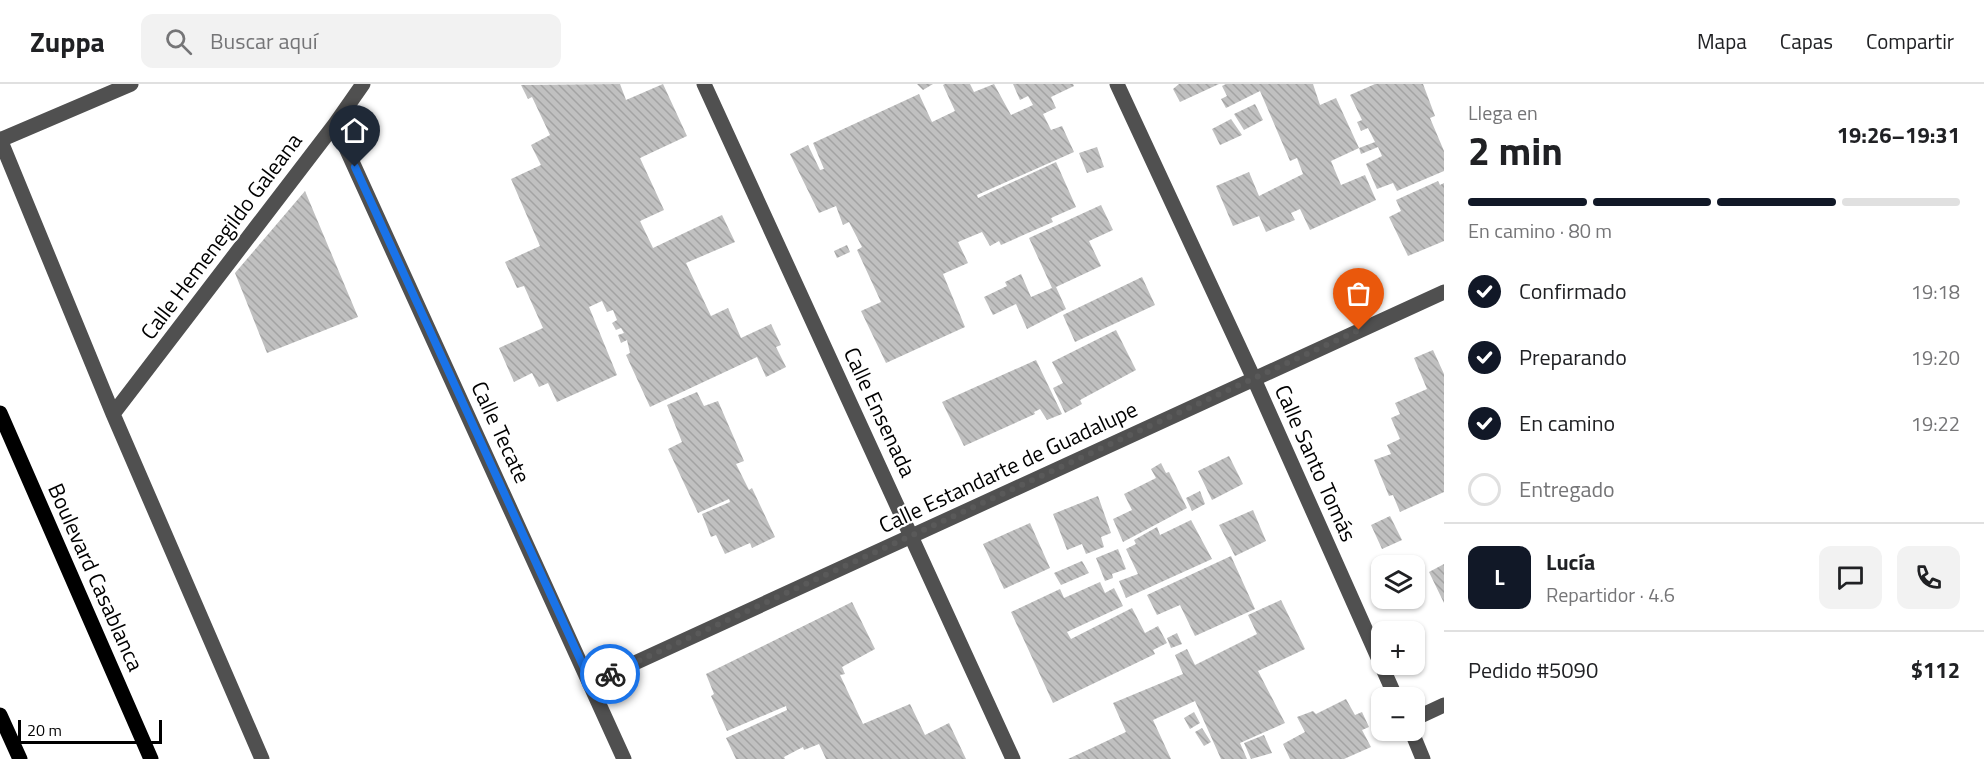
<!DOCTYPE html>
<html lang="es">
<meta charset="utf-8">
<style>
:root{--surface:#fff;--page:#f2f2f2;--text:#202124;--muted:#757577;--line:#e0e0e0;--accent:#111827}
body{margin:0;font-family:"Titillium Web",sans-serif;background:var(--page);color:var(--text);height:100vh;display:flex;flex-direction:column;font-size:22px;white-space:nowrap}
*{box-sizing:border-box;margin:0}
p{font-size:20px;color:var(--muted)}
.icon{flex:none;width:33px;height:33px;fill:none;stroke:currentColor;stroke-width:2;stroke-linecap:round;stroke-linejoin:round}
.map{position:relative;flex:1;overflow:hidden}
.details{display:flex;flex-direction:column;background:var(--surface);width:540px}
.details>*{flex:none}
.controls{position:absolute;left:1371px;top:471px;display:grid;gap:12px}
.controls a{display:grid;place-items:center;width:54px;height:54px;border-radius:12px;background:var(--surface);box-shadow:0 2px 4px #0004;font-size:30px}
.scale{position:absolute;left:18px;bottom:15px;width:144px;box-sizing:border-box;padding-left:6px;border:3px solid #000;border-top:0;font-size:16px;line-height:21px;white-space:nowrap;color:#000;-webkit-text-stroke:4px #fff;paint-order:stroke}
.pin{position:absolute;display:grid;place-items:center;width:51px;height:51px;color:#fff;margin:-62px -26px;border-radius:50% 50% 50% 0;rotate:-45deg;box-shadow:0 0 6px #0007}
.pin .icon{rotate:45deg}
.courier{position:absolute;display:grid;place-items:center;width:60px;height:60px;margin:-30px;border:4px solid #1a73e8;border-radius:50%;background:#fff;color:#222;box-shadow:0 2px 8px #0007}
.head em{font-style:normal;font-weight:700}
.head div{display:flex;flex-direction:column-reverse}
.head{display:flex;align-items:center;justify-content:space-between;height:102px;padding:0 24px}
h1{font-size:39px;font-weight:700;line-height:45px}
.bar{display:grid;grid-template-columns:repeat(4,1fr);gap:9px 6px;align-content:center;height:72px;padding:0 24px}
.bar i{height:8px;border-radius:4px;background:var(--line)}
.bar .on{background:var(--accent)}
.bar p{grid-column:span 4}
.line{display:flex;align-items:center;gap:15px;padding:0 24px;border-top:2px solid var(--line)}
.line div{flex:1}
.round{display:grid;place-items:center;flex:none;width:63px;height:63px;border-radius:12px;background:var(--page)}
ol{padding:0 24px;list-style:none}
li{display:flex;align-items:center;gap:18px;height:66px}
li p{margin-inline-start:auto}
li .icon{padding:6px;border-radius:50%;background:var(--accent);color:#fff;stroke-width:4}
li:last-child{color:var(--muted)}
li i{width:33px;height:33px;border:3px solid var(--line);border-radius:50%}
header{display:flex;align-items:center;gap:36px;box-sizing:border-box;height:84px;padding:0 30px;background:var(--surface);border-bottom:2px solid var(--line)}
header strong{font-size:28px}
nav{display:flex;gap:33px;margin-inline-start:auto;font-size:21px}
.search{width:420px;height:54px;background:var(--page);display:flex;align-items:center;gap:15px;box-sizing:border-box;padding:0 21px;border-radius:12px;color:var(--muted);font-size:22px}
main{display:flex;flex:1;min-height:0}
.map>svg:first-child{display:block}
</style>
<header>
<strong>Zuppa</strong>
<div class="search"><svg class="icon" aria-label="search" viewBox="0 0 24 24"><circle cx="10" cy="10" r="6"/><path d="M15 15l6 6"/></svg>Buscar aquí</div>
<nav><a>Mapa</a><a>Capas</a><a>Compartir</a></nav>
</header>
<main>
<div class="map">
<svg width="1444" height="675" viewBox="0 0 1444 675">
<defs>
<pattern id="building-back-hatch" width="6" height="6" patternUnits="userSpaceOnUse" patternTransform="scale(1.5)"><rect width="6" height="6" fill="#c0c0c0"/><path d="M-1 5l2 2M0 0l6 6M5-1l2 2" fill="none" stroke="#a3a3a3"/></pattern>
</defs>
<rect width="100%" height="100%" fill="#fff"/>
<path fill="url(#building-back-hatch)" d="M 620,0 L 626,16 L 663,0 L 687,52 L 640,74 L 664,126 L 640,137 L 653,164 L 722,131 L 735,158 L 686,179 L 711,232 L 728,224 L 741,254 L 771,240 L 781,261 L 776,263 L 786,283 L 766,293 L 757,273 L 650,323 L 626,271 L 630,269 L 627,256 L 621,259 L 618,251 L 624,249 L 621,244 L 616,246 L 612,239 L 617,236 L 613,226 L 607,228 L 602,217 L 589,223 L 617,291 L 557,318 L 548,299 L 539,303 L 532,289 L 514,298 L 499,264 L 543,244 L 524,202 L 517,204 L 505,178 L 540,162 L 511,95 L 541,81 L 531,61 L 550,51 L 532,13 L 528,15 L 521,1 Z
M 917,0 L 933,0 L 923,6 Z
M 945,0 L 970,0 L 974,8 L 994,0 L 1011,31 L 1033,21 L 1028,12 L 1020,16 L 1013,0 L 1073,0 L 1074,2 L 1051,13 L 1056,24 L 1043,30 L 1051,46 L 1062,42 L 1074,68 L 977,111 L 978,114 L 1056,78 L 1076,123 L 1051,134 L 1053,138 L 1001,161 L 999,157 L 990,162 L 982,148 L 958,158 L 968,179 L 943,190 L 965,243 L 886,279 L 861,227 L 881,218 L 857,166 L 862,163 L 849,138 L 843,141 L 836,122 L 819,129 L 790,70 L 808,61 L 820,86 L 824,85 L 813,59 L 919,10 L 932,38 L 955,27 L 943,1 Z
M 1179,0 L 1219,0 L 1180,18 L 1173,5 Z
M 1226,0 L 1313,0 L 1320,21 L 1336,14 L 1359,64 L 1331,77 L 1341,101 L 1365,91 L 1376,116 L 1310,146 L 1300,125 L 1291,129 L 1295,136 L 1266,148 L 1259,132 L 1233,142 L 1216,102 L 1249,88 L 1259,112 L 1303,90 L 1297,74 L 1290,77 L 1260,7 L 1226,24 L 1221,15 L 1227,12 L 1222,2 Z
M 1375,0 L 1423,0 L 1435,32 L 1430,34 L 1444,67 L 1444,87 L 1397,107 L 1393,99 L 1377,105 L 1366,80 L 1382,72 L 1378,63 L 1361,70 L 1359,64 L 1375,58 L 1368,44 L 1361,47 L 1357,38 L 1362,36 L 1350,11 Z
M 1255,20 L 1263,36 L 1244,46 L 1234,30 Z
M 1231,35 L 1242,51 L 1220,61 L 1212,45 Z
M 1097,63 L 1104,83 L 1087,89 L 1079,69 Z
M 1438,97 L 1440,101 L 1444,99 L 1444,157 L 1408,172 L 1389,133 L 1401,127 L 1396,116 Z
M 305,107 L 358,233 L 267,269 L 235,189 Z
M 1101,121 L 1113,146 L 1089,157 L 1101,182 L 1056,203 L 1066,225 L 1027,245 L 1016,220 L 993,231 L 984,213 L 1007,202 L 1005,198 L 1021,190 L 1031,213 L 1052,204 L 1029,154 Z
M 847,161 L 850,168 L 837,174 L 834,167 Z
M 1142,193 L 1155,221 L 1075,258 L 1063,231 Z
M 1116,246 L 1136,286 L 1080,316 L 1082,320 L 1065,329 L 1053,304 L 1063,299 L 1052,278 Z
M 1433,266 L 1444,290 L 1444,408 L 1400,428 L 1393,411 L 1389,412 L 1374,376 L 1391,370 L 1387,361 L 1400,355 L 1391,334 L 1400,330 L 1395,319 L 1427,305 L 1414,274 Z
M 1036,276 L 1062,330 L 1047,336 L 1040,325 L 1034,328 L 1035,330 L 964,362 L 942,318 Z
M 697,308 L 704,322 L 718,317 L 744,377 L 736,380 L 749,406 L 752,404 L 775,453 L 752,464 L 750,459 L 725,470 L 716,451 L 711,453 L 702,430 L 730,418 L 729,415 L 698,429 L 668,365 L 682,358 L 667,321 Z
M 1229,372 L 1243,400 L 1212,416 L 1198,387 Z
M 1161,379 L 1166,389 L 1169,388 L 1187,424 L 1123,458 L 1113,435 L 1132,426 L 1124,410 L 1156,394 L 1151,385 Z
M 1200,407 L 1205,420 L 1192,427 L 1186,414 Z
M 1098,412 L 1111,449 L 1101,453 L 1104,463 L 1086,470 L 1082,460 L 1067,466 L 1053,430 Z
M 1253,426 L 1266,457 L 1235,472 L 1219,441 Z
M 1390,432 L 1402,456 L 1382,465 L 1371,441 Z
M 1191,436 L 1212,475 L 1126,514 L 1119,497 L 1138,490 L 1126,465 L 1136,460 L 1134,456 L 1157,443 L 1160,451 Z
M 1030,439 L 1050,484 L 1004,505 L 983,460 Z
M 1118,465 L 1126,485 L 1112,490 L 1113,494 L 1105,497 L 1096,474 Z
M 1231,472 L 1255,525 L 1195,552 L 1180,521 L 1157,531 L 1147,511 Z
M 1082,477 L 1089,489 L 1061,501 L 1054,489 Z
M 1444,480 L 1444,519 L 1429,488 Z
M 1100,498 L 1105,509 L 1114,504 L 1123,522 L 1067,548 L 1071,555 L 1132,524 L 1145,549 L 1158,542 L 1167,559 L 1153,566 L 1155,570 L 1053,619 L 1011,528 L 1060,505 L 1064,514 Z
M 1281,516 L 1305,565 L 1258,587 L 1285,639 L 1240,659 L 1247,675 L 1221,675 L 1195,617 L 1153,636 L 1171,675 L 1068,675 L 1126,648 L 1113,619 L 1183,590 L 1175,571 L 1187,565 L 1195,581 L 1257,550 L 1248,531 Z
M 852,518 L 875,565 L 842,583 L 845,590 L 840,591 L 863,640 L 910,620 L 925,651 L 949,639 L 966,675 L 826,675 L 819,660 L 804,666 L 803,663 L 784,673 L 785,675 L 736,675 L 726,654 L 787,626 L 786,622 L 727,647 L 711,612 L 714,610 L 706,590 Z
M 1177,549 L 1182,560 L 1171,564 L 1167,554 Z
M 1346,615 L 1355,631 L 1362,628 L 1369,643 L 1362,646 L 1371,663 L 1344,675 L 1290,675 L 1283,660 L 1305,648 L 1297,633 L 1313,627 L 1316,630 Z
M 1194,628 L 1200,639 L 1190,645 L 1184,634 Z
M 1202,644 L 1211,658 L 1204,662 L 1195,648 Z
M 1264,651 L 1272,669 L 1251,675 L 1244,659 Z"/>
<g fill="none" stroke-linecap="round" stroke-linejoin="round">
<path stroke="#505050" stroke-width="15" d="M 704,0 L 1013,675
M 1117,0 L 1254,295 L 1396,614
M 335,40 L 624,675
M 0,55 L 113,330 L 262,675
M 0,56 L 131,0
M 113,330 L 335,40 L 363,0
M 591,599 L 1444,208
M 1414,635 L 1444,621
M 1411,646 L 1423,675"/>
<path stroke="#000" stroke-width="15" d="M 0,329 L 151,675
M 0,631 L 20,675"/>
</g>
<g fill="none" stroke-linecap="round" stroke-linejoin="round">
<path stroke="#595959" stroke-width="6" stroke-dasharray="0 10.8" d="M 610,590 L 1359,246"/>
<path stroke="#1a73e8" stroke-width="8" d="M 355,83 L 591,599 L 610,590"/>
</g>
<g text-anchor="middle" stroke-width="4.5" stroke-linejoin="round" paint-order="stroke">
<g font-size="22" fill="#000" stroke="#fff">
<text transform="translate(221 152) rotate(-53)" y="8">Calle Hemenegildo Galeana</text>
<text transform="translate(880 328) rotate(65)" y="8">Calle Ensenada</text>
<text transform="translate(501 348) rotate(65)" y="8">Calle Tecate</text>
<text transform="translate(1316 379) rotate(66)" y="8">Calle Santo Tomás</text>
<text transform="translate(1008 383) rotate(-25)" y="8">Calle Estandarte de Guadalupe</text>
<text transform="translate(96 493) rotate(66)" y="8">Boulevard Casablanca</text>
</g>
</g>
</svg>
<div class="controls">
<a><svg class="icon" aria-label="layers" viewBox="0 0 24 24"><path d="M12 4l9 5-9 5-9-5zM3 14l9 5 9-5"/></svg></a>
<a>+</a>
<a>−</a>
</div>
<div class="scale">20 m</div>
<div class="pin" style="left:1359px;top:246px;background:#ea580c"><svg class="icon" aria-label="bag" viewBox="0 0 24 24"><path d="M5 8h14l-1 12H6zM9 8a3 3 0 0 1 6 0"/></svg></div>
<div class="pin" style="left:355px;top:83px;background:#1f2937"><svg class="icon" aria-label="home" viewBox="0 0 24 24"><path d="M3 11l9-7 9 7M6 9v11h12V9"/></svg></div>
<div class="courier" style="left:610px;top:590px"><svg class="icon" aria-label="bike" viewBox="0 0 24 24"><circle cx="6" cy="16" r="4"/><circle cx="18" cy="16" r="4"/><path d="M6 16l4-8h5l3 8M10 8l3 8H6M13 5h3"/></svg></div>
</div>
<section class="details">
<div class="head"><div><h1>2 min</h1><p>Llega en</p></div><em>19:26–19:31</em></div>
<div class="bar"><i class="on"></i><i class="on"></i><i class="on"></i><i></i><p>En camino · 80 m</p></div>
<ol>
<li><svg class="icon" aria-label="check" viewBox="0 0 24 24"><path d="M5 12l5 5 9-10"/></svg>Confirmado<p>19:18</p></li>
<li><svg class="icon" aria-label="check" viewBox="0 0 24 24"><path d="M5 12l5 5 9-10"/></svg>Preparando<p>19:20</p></li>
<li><svg class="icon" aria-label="check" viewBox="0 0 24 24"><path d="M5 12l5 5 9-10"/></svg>En camino<p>19:22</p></li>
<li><i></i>Entregado</li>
</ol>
<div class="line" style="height:108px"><b class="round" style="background:var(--accent);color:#fff">L</b><div><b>Lucía</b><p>Repartidor · 4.6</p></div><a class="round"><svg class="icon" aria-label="chat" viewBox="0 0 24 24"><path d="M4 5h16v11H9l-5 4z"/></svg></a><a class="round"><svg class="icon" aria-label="phone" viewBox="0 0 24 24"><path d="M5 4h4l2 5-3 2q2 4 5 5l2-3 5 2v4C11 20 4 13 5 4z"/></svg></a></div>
<div class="line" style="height:78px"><div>Pedido #5090</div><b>$112</b></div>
</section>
</main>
